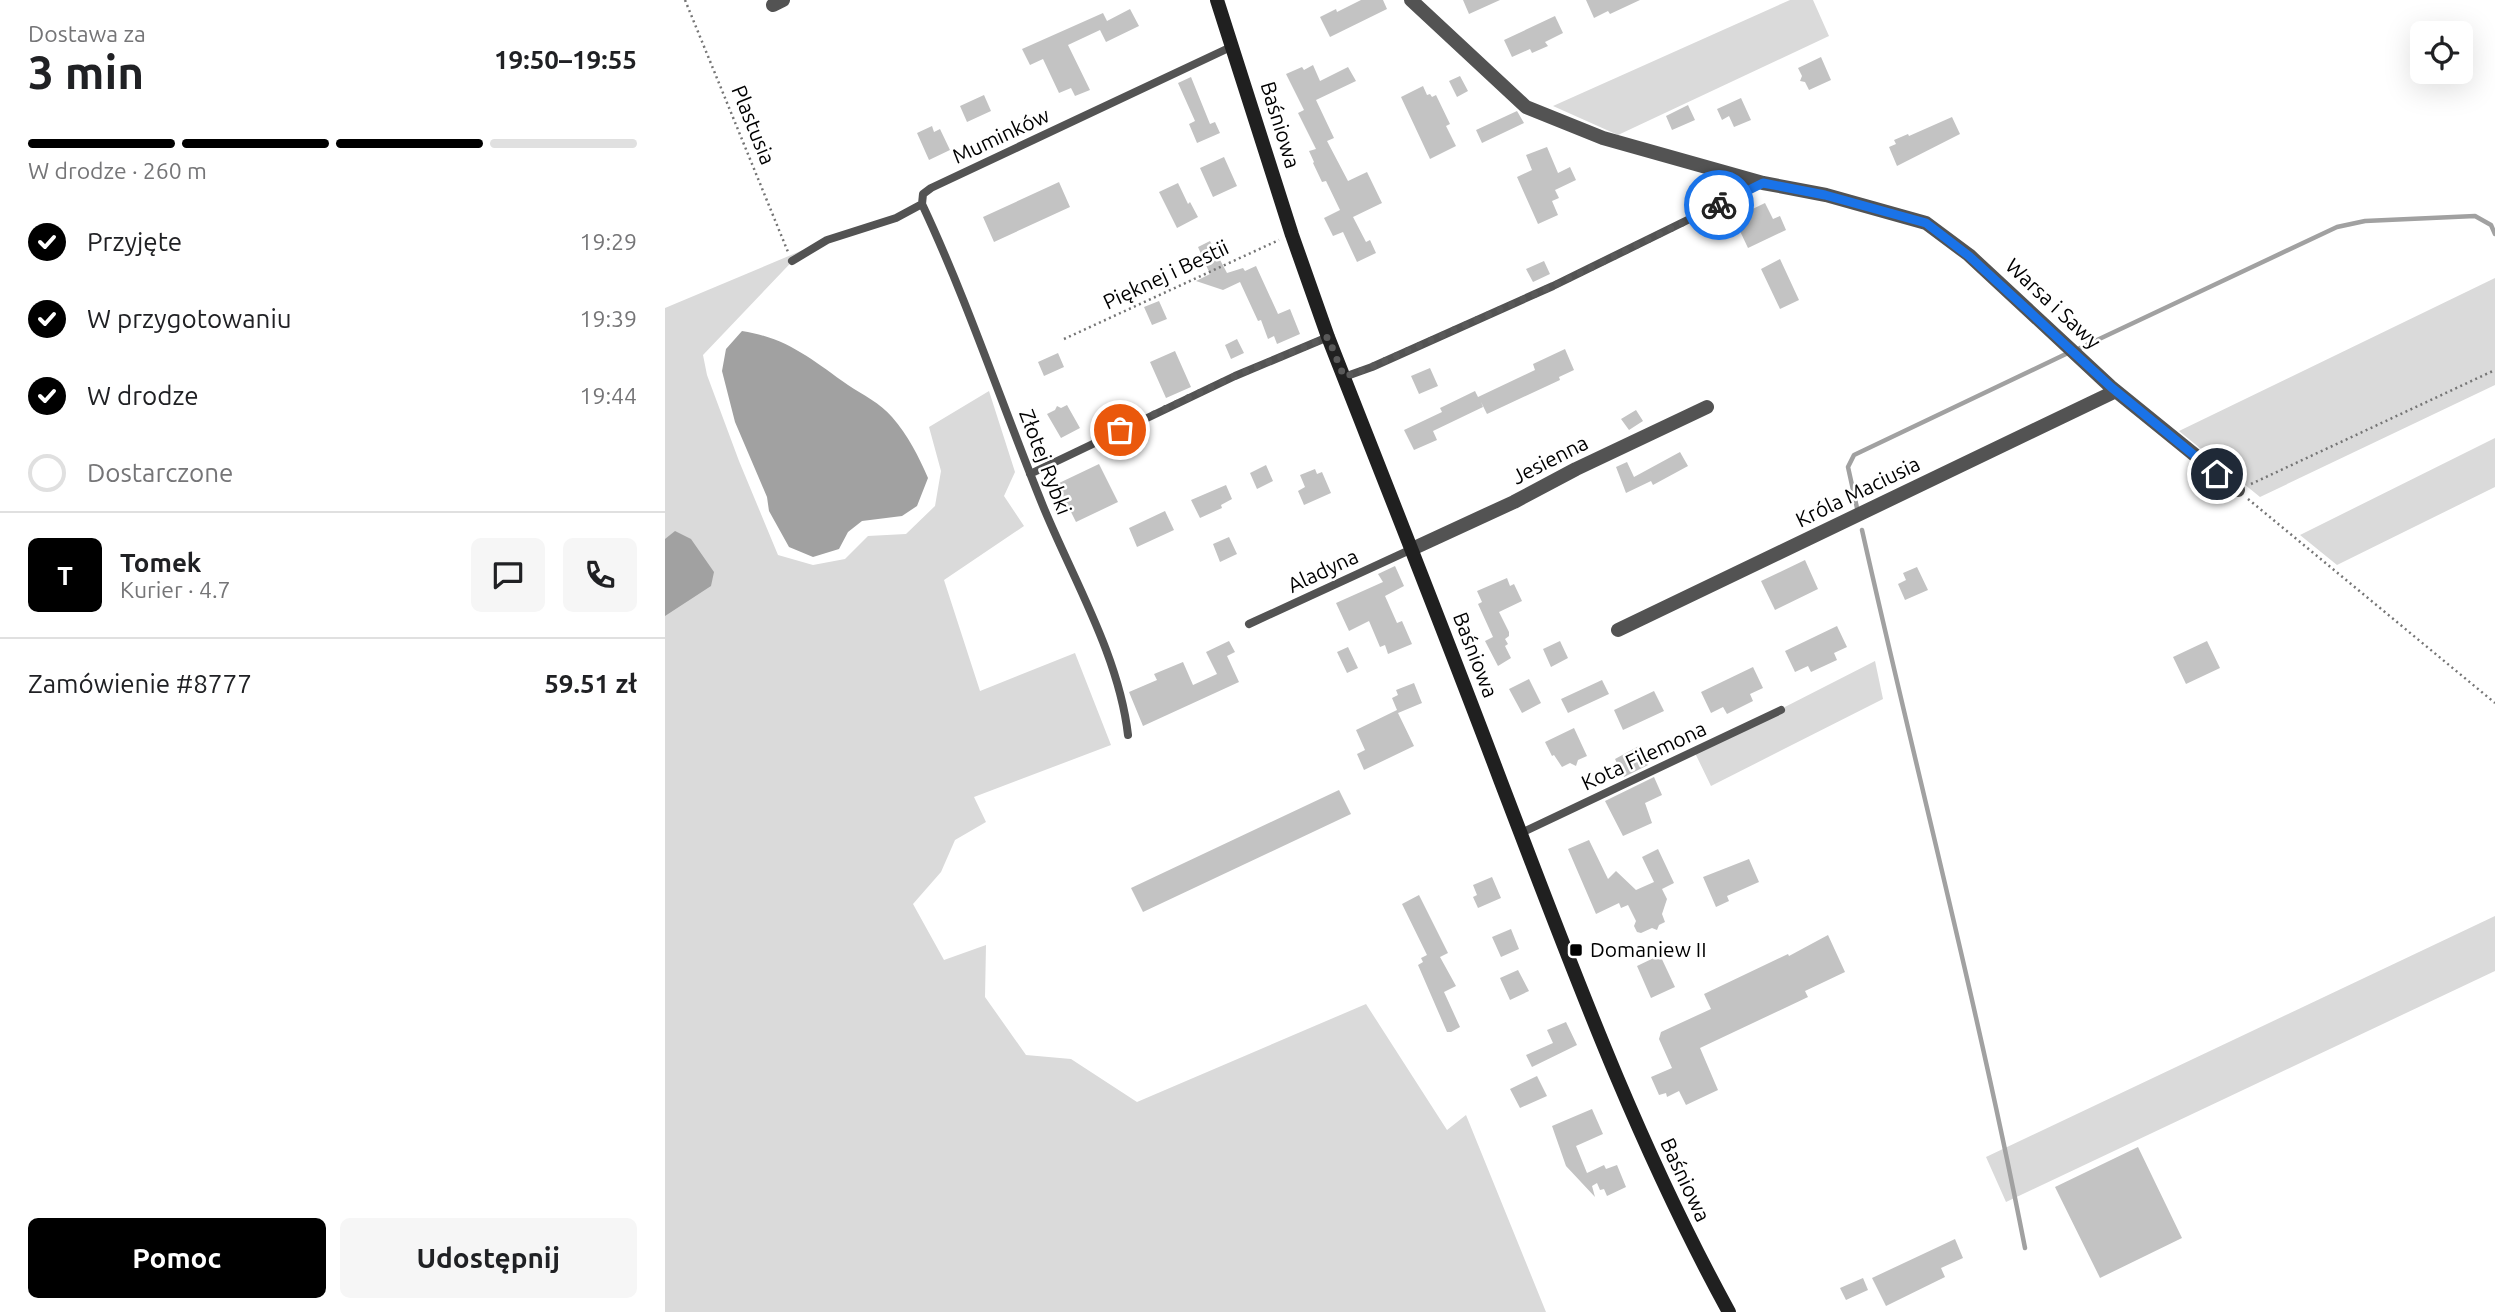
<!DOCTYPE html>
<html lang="pl">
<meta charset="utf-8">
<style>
:root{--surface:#fff;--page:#f6f6f6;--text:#202124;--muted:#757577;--line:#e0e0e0;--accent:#000}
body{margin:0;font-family:Ubuntu,sans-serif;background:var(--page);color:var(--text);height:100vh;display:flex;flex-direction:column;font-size:26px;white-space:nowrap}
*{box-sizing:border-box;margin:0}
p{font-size:23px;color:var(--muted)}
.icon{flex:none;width:38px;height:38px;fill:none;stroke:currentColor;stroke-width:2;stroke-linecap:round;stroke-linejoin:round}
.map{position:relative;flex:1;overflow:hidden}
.drawer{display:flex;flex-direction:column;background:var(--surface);width:665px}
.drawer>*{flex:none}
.buttons{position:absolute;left:1745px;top:21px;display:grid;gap:14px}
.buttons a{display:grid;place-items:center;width:63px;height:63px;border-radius:10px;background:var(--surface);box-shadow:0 7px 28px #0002;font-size:35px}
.pin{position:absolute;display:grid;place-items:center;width:60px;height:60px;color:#fff;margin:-30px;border:4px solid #fff;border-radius:50%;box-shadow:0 2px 7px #0007}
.courier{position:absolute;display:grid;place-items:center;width:70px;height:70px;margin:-35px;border:5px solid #1a73e8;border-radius:50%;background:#fff;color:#222;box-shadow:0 2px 9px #0007}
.head em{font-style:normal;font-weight:600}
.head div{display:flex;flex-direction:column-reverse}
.head{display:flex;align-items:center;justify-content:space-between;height:119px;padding:0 28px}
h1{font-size:46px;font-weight:600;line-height:52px}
.bar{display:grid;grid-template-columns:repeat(4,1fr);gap:10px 7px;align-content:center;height:84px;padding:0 28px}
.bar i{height:9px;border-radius:5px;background:var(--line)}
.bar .on{background:var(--accent)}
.bar p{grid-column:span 4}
.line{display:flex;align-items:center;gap:18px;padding:0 28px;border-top:2px solid var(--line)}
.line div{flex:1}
.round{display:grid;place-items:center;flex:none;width:74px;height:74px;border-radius:10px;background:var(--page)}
ol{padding:0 28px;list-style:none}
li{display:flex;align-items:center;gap:21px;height:77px}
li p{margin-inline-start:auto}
li .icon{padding:7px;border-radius:50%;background:var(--accent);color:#fff;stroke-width:4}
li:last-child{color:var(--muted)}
li i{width:38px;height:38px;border:4px solid var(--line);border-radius:50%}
.primary-button{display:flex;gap:14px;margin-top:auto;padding:14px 28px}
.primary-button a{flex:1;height:80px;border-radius:10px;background:var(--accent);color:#fff;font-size:28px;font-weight:600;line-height:80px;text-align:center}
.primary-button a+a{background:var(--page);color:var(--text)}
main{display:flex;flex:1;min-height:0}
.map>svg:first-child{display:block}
</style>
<main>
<section class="drawer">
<div class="head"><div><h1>3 min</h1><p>Dostawa za</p></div><em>19:50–19:55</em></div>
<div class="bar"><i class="on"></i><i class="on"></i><i class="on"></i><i></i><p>W drodze · 260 m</p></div>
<ol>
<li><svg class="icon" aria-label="check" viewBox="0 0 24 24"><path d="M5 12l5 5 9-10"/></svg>Przyjęte<p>19:29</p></li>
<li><svg class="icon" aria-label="check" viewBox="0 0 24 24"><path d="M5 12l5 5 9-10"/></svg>W przygotowaniu<p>19:39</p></li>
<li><svg class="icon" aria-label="check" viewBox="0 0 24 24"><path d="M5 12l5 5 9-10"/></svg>W drodze<p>19:44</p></li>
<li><i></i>Dostarczone</li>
</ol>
<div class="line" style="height:126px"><b class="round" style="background:var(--accent);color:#fff">T</b><div><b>Tomek</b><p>Kurier · 4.7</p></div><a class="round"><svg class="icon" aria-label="chat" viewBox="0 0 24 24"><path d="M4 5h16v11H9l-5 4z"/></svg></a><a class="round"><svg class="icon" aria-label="phone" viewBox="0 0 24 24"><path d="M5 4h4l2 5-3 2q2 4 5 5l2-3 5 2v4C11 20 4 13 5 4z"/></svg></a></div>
<div class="line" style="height:91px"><div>Zamówienie #8777</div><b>59.51 zł</b></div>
<div class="primary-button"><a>Pomoc</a><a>Udostępnij</a></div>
</section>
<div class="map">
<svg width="1830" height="1312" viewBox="0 0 1830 1312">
<rect width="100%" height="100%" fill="#fff"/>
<path fill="#dadada" d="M 1125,0 L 1148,0 L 1164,36 L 953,135 L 888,106 Z
M 138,250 L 38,355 L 42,375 L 74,461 L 113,555 L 148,565 L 180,559 L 203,536 L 241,534 L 270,506 L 276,471 L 264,427 L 324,391 L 350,472 L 339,496 L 359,526 L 279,580 L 315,691 L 410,653 L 446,745 L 309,797 L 321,822 L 290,840 L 276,872 L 248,904 L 279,960 L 321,945 L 320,997 L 361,1055 L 406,1059 L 472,1102 L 701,1004 L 782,1130 L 801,1115 L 881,1312 L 0,1312 L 0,308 Z
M 1830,278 L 1830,385 L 1595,497 L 1514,431 Z
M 1830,438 L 1830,487 L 1672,565 L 1635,535 Z
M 1210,661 L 1218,699 L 1046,786 L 1030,753 Z
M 1830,916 L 1830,971 L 1341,1202 L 1321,1157 Z"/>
<path fill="#a1a1a1" d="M 77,331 C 123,338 147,360 183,385 C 198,395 215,403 227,417 C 243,435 254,457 263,478 L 252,506 L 237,516 L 197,521 L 183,532 L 174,549 L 148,557 L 124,547 L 104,511 L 102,497 L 70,422 L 57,371 L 61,349 Z
M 10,531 L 26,539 L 49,572 L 46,586 L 0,616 L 0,539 Z"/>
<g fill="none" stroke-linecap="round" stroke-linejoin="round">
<path stroke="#a1a1a1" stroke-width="4.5" d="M 1413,349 L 1672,227 L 1700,221 L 1810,216 L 1826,225 L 1830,234
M 1192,508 L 1183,467 L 1189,455 L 1403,353
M 1197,530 C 1251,770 1313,1007 1360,1248"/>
</g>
<path fill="#c3c3c3" d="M 696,0 L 718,0 L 722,9 L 665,37 L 655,17 L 671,9 L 672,12 Z
M 798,0 L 835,0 L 804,14 Z
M 921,0 L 975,0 L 945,14 L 943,11 L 929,18 Z
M 465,9 L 474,26 L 441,42 L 435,30 L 403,45 L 425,90 L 410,96 L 406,88 L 394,93 L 378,59 L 365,65 L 357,49 L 438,13 L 442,21 Z
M 890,16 L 898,33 L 880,42 L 883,46 L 867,53 L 865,49 L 847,57 L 839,40 Z
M 1156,57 L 1166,80 L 1144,90 L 1140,82 L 1135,81 L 1137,76 L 1133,68 Z
M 648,65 L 655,81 L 683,67 L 691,81 L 651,100 L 669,138 L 662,141 L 683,181 L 702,172 L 717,203 L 688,217 L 701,242 L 705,240 L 711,253 L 692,262 L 678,232 L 668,236 L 659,218 L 675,210 L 661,181 L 657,182 L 648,163 L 649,162 L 644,151 L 651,149 L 633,113 L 639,110 L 621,74 L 637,67 L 639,70 Z
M 795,76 L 803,91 L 792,97 L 784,81 Z
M 526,77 L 545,124 L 550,122 L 555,133 L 532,143 L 524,124 L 530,121 L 513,83 Z
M 758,86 L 762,95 L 765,94 L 767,97 L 771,95 L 785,124 L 781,126 L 791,146 L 765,159 L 736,97 Z
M 319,95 L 326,111 L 302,122 L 295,106 Z
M 1076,98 L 1086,120 L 1069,127 L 1064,116 L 1057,120 L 1052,109 Z
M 1023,105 L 1030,120 L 1007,130 L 1001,116 Z
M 852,111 L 859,123 L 817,143 L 811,130 Z
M 1287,117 L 1295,134 L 1232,166 L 1224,147 L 1231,144 L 1229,140 L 1243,134 L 1244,136 Z
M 267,126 L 269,132 L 275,129 L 285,150 L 264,160 L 252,133 Z
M 882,147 L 893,173 L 905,167 L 911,180 L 890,190 L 894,198 L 887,201 L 893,215 L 873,224 L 852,177 L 867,170 L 861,155 Z
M 559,157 L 572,186 L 548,197 L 535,168 Z
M 394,182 L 405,207 L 329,242 L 318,217 Z
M 513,183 L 523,204 L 525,202 L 533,217 L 512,228 L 494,192 Z
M 1100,203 L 1108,219 L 1115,216 L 1121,230 L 1083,248 L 1074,229 L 1081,226 L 1075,215 Z
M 545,241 L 562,273 L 578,268 L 580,271 L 591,266 L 613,314 L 625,309 L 635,334 L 612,344 L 609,336 L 603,339 L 596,320 L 593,321 L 575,282 L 558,290 L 531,281 L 545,274 L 533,247 Z
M 1115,259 L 1134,300 L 1115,309 L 1096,269 Z
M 879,261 L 885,274 L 868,282 L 861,269 Z
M 494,301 L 502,319 L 487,325 L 479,307 Z
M 572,339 L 579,353 L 566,359 L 560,345 Z
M 900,349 L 909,370 L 894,377 L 895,380 L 822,414 L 816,402 L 818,407 L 768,431 L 772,440 L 749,450 L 739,430 L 777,412 L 775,408 L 810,391 L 813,397 L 870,370 L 868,364 Z
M 510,351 L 526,387 L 501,398 L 485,362 Z
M 393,353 L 399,367 L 379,376 L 373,362 Z
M 765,368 L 773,386 L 754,394 L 746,376 Z
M 402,405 L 415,428 L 396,438 L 382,414 L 390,410 L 392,406 L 396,408 Z
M 971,410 L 978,421 L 964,430 L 956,419 Z
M 1015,452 L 1023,466 L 988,485 L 986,481 L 961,493 L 951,467 L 962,462 L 969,477 Z
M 434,464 L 453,502 L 411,522 L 392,484 Z
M 601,465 L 608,481 L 592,489 L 585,473 Z
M 650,469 L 652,474 L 657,472 L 666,493 L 639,505 L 633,491 L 640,487 L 635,475 Z
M 561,485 L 567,499 L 556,505 L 557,508 L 535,518 L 526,500 Z
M 500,511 L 509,530 L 472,547 L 464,528 Z
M 564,537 L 572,554 L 555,562 L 548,544 Z
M 1140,560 L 1153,589 L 1110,610 L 1096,581 Z
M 730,566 L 739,586 L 720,596 L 732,623 L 737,621 L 747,644 L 723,654 L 720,645 L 715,647 L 704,621 L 684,631 L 671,603 L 718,582 L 713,574 Z
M 1252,567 L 1263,590 L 1240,600 L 1233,584 L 1241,580 L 1238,573 Z
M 842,578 L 845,586 L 849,584 L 857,601 L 834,612 L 844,632 L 844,636 L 840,639 L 843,644 L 840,646 L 846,658 L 833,666 L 820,641 L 828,637 L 813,604 L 817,602 L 812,591 Z
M 1172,626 L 1182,647 L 1169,653 L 1172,660 L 1146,672 L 1143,666 L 1130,672 L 1120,651 Z
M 564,641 L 570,652 L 562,656 L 574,682 L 478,726 L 464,692 L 492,680 L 489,674 L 518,662 L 528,685 L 552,674 L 541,652 Z
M 895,641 L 903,658 L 886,667 L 878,649 Z
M 1542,641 L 1555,668 L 1521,684 L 1508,657 Z
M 683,647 L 693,668 L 682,673 L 672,652 Z
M 1088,667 L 1098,688 L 1085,694 L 1088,701 L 1062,714 L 1058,707 L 1046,713 L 1036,692 Z
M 864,679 L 876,703 L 857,713 L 844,689 Z
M 937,680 L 944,694 L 903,713 L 896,699 Z
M 749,683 L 757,703 L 733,713 L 749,746 L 699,770 L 692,754 L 700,750 L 691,730 L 732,710 L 727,698 L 733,695 L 731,690 Z
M 989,691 L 999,711 L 958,730 L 949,710 Z
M 909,728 L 922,756 L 913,760 L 911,766 L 905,763 L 897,767 L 889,755 L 887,756 L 880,742 Z
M 974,746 L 983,765 L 959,777 L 950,759 Z
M 989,777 L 997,795 L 980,803 L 987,823 L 958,836 L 940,801 Z
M 674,790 L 686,814 L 478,912 L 466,888 Z
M 924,840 L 943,879 L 951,871 L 971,890 L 989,882 L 977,857 L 993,849 L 1009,883 L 997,889 L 1002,899 L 997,914 L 1000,922 L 994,925 L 992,930 L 987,928 L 976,933 L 972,932 L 969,926 L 971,921 L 963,905 L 956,908 L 954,903 L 931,914 L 903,849 Z
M 1084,859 L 1094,882 L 1062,896 L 1064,901 L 1051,907 L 1038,877 Z
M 827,877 L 836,898 L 813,908 L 808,897 L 812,895 L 808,885 Z
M 754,895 L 783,953 L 775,957 L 791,986 L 779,992 L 795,1027 L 786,1032 L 782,1032 L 753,965 L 758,962 L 756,958 L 762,955 L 737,904 Z
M 846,929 L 854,949 L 836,957 L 827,937 Z
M 1163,935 L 1180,972 L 1140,991 L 1143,997 L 1035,1048 L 1053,1090 L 1021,1105 L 1014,1091 L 1002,1097 L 1001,1093 L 994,1095 L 986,1077 L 1007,1068 L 994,1039 L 996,1032 L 1046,1009 L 1039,994 L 1123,954 L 1124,956 Z
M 995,955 L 1010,987 L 986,998 L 972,966 Z
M 853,970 L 864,991 L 845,1000 L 835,978 Z
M 901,1022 L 912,1045 L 867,1067 L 861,1055 L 888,1043 L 882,1030 Z
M 872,1076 L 882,1096 L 855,1108 L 845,1089 Z
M 927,1109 L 938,1134 L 911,1146 L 922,1173 L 939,1165 L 941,1169 L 952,1165 L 961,1187 L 942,1196 L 939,1189 L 935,1190 L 932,1183 L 927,1186 L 930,1197 L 901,1166 L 887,1126 Z
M 1473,1147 L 1517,1238 L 1435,1278 L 1390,1187 Z
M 1290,1239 L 1298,1258 L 1276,1268 L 1280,1277 L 1221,1306 L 1207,1278 Z
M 1198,1278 L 1203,1290 L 1181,1300 L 1175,1288 Z"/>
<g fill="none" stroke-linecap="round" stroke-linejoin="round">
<path stroke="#757575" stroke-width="2.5" stroke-dasharray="2 3.5" stroke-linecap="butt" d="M 20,0 L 123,252
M 399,339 L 614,240
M 1586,484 L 1830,370
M 1583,499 L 1830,703"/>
<path stroke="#535353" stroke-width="8" d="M 257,204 C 303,302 337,405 378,506 C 408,579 454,656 463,735
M 127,261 L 162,240 L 231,218 L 257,204 L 258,194 L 266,188 L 568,46
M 679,377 L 707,367 L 888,286 L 1096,184
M 365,474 L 570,376 L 663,337
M 584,624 L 747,549
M 856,833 L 1116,710"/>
<path stroke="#535353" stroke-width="14" d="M 746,0 L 861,107 L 938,138 L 1098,183 L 1161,195 L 1261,223 L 1304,255 L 1446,387 L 1573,490
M 108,5 L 118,0
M 747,549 L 849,502 L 911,469 L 1042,407
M 953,630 L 1451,391"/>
<path stroke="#202020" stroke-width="14" d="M 552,0 L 627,235 L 663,337 C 721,485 780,633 836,782 C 905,962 971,1143 1064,1312"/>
</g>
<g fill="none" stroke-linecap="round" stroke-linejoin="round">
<path stroke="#595959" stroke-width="7" stroke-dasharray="0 12.6" d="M 455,430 L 570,376 L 663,337 L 679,377 L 706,367 L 888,286 L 1054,205"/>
<path stroke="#1a73e8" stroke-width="9" d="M 1054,205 L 1098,183 L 1160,195 L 1261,223 L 1304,256 L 1446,387 L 1552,474"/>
</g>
<rect fill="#000" stroke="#fff" stroke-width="2.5" x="904" y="943" width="14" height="14" rx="3.5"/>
<g text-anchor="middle" stroke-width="5" stroke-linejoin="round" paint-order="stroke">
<g font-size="21" fill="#000" stroke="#fff">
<text transform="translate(88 125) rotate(68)" y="7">Plastusia</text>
<text transform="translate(615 125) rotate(73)" y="7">Baśniowa</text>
<text transform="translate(336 136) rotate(-25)" y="7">Muminków</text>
<text transform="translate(501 275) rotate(-25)" y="7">Pięknej i Bestii</text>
<text transform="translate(1388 304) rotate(43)" y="7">Warsa i Sawy</text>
<text transform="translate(885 460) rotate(-27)" y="7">Jesienna</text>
<text transform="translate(380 462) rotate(69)" y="7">Złotej Rybki</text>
<text transform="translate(1193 492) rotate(-26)" y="7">Króla Maciusia</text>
<text transform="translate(658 571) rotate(-25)" y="7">Aladyna</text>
<text transform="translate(810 655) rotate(69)" y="7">Baśniowa</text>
<text transform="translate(979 756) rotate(-25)" y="7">Kota Filemona</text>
<text transform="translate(1020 1180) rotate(65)" y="7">Baśniowa</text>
</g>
<g font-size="21" fill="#000" stroke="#fff" text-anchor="start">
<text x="925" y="957">Domaniew II</text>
</g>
</g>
</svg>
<div class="buttons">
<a><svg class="icon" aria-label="locate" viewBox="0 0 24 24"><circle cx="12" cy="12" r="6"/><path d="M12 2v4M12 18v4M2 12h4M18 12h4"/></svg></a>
</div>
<div class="pin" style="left:455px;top:430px;background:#ea580c"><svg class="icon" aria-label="bag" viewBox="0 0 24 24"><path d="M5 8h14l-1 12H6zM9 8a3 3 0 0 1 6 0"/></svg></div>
<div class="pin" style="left:1552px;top:474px;background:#1f2937"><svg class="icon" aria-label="home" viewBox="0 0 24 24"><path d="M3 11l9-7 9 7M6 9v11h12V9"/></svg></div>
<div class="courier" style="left:1054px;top:205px"><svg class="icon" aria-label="bike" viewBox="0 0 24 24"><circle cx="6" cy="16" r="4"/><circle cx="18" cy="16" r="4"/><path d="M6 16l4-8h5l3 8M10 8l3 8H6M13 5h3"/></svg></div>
</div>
</main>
